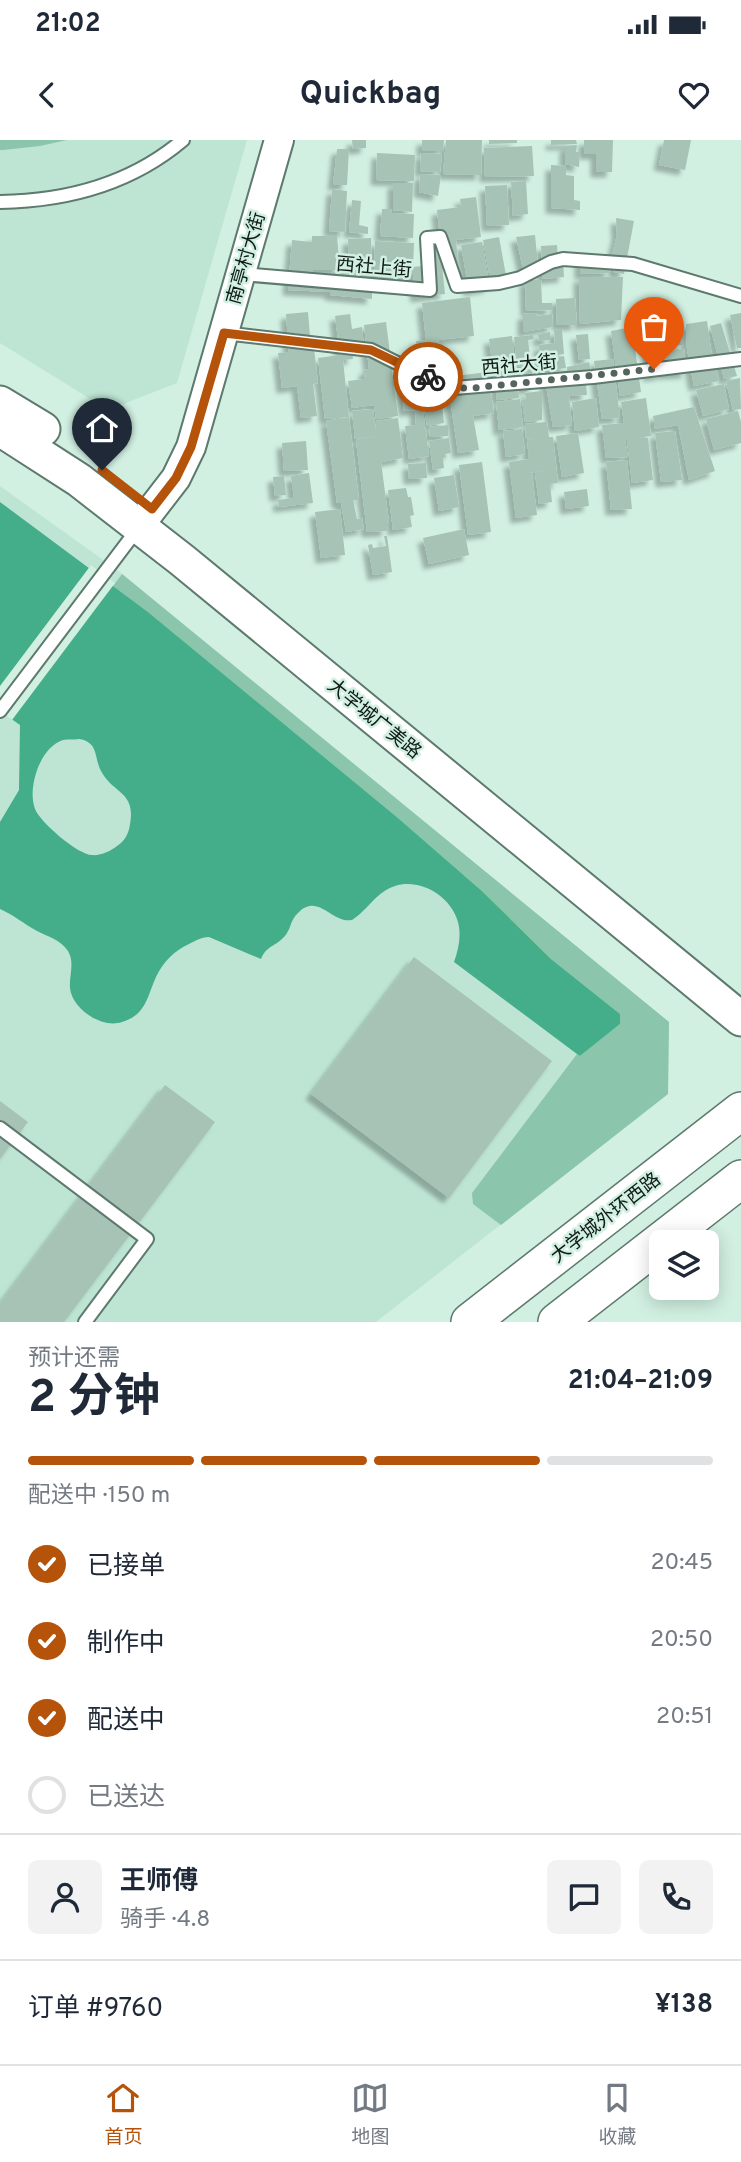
<!DOCTYPE html>
<html lang="zh">
<meta charset="utf-8">
<style>
:root{--surface:#fff;--page:#f2f2f3;--text:#1f2937;--muted:#747a83;--line:#e0e1e3;--accent:#b45309}
body{margin:0;font-family:Overpass,"Noto Sans SC",sans-serif;background:var(--page);color:var(--text);height:100vh;display:flex;flex-direction:column;font-size:26px;white-space:nowrap}
*{box-sizing:border-box;margin:0}
p{font-size:23px;color:var(--muted)}
.icon{flex:none;width:38px;height:38px;fill:none;stroke:currentColor;stroke-width:2;stroke-linecap:round;stroke-linejoin:round}
.map{position:relative;height:1182px;overflow:hidden}
.panel{display:flex;flex-direction:column;background:var(--surface);flex:1}
.panel>*{flex:none}
.tools{position:absolute;left:649px;top:1090px;display:grid;gap:14px}
.tools a{display:grid;place-items:center;width:70px;height:70px;border-radius:10px;background:var(--surface);box-shadow:0 4px 18px #0003;font-size:35px}
.pin{position:absolute;display:grid;place-items:center;width:60px;height:60px;color:#fff;margin:-72px -30px;border-radius:50% 50% 50% 0;rotate:-45deg;box-shadow:0 0 7px #0007}
.pin .icon{rotate:45deg}
.courier{position:absolute;display:grid;place-items:center;width:70px;height:70px;margin:-35px;border:5px solid #b45309;border-radius:50%;background:#fff;color:#222;box-shadow:0 2px 9px #0007}
.headline em{font-style:normal;font-weight:700}
.headline div{display:flex;flex-direction:column-reverse}
.headline{display:flex;align-items:center;justify-content:space-between;height:119px;padding:0 28px}
h1{font-size:46px;font-weight:700;line-height:52px}
.bar{display:grid;grid-template-columns:repeat(4,1fr);gap:10px 7px;align-content:center;height:84px;padding:0 28px}
.bar i{height:9px;border-radius:5px;background:var(--line)}
.bar .active{background:var(--accent)}
.bar p{grid-column:span 4}
.line{display:flex;align-items:center;gap:18px;padding:0 28px;border-top:2px solid var(--line)}
.line div{flex:1}
.round{display:grid;place-items:center;flex:none;width:74px;height:74px;border-radius:10px;background:var(--page)}
ol{padding:0 28px;list-style:none}
li{display:flex;align-items:center;gap:21px;height:77px}
li p{margin-inline-start:auto}
li .icon{padding:7px;border-radius:50%;background:var(--accent);color:#fff;stroke-width:4}
li:last-child{color:var(--muted)}
li i{width:38px;height:38px;border:4px solid var(--line);border-radius:50%}
.status{display:flex;justify-content:space-between;align-items:center;height:49px;padding:0 35px;background:var(--surface);direction:ltr}
.status svg{height:19px;fill:currentColor}
header{display:flex;justify-content:space-between;align-items:center;height:91px;padding:0 28px;background:var(--surface);font-size:32px;font-weight:700}
.tab-bar{display:flex;justify-content:space-around;align-items:center;height:98px;border-top:2px solid var(--line);background:var(--surface);font-size:19px;color:var(--muted)}
.tab-bar a{display:grid;justify-items:center;gap:4px}
.tab-bar .active{color:var(--accent)}
.map>svg:first-child{display:block}
</style>
<div class="status"><b>21:02</b><svg viewBox="0 0 49 12"><path d="M0 12V9h3v3zM5 12V6h3v6zM10 12V3h3v9zM15 12V0h3v12zM26 1h20v11H26zM47 4h2v5h-2z"/></svg></div>
<header><svg class="icon" aria-label="back" viewBox="0 0 24 24"><path d="M15 5l-7 7 7 7"/></svg>Quickbag<svg class="icon" aria-label="heart" viewBox="0 0 24 24"><path d="M12 20l-8-8c-3-5 5-10 8-4 3-6 11-1 8 4z"/></svg></header>
<div class="map">
<svg width="741" height="1182" viewBox="0 0 741 1182">
<defs>
<filter id="shadow"><feDropShadow dx="-5.5" dy="5.5" stdDeviation="2" flood-color="#0004"/></filter>
</defs>
<rect width="100%" height="100%" fill="#d1f0e2"/>
<path fill="#bee5d4" d="M 0,0 L 247,0 L 177,243 L 108,270 L 0,203 Z
M 0,346 L 120,432 L 669,882 L 668,954 L 376,1182 L 0,1182 Z"/>
<path fill="#8ac5ac" d="M 0,0 L 67,0 L 40,6 L 3,10 L 0,10 Z
M 122,434 L 669,882 L 668,954 L 501,1085 L 473,1064 L 472,1053 L 577,914 L 580,916 L 620,884 L 620,874 L 551,819 L 483,752 L 398,678 L 148,472 L 113,446 Z"/>
<path fill="#44ad89" fill-rule="evenodd" d="M 0,362 L 148,472 L 398,678 L 483,752 L 551,819 L 620,874 L 620,884 L 580,916 L 577,914 L 454,822 C 459,808 462,793 457,779 C 449,755 419,738 395,746 C 376,752 368,770 352,780 C 332,784 318,752 298,773 C 290,780 291,790 284,797 C 276,806 266,806 261,819 L 209,797 C 201,797 195,801 189,804 C 174,811 163,822 156,837 C 147,857 146,875 122,882 C 102,889 72,869 70,848 C 69,835 75,823 68,811 C 60,799 48,797 37,791 C 24,784 14,775 0,769 L 0,682 L 19,650 L 20,585 L 0,571 ZM 79,599 C 99,602 94,618 101,631 C 113,654 136,651 130,684 C 129,693 125,701 117,706 C 111,711 100,716 92,715 C 78,715 40,682 35,669 C 27,648 40,607 63,600 C 68,599 74,600 79,599 Z"/>
<path fill="#d1f0e2" d="M 91,425 L 115,443 L 12,580 L 0,571 L 0,546 Z"/>
<path fill="#a6c3b6" filter="url(#shadow)" d="M 352,0 L 366,0 L 366,8 L 353,9 Z
M 422,0 L 444,0 L 443,11 L 422,11 Z
M 446,0 L 482,0 L 481,35 L 443,34 Z
M 489,0 L 517,0 L 517,3 L 489,4 Z
M 551,0 L 576,0 L 577,4 L 551,5 Z
M 584,0 L 613,0 L 612,32 L 596,32 L 596,14 L 584,14 Z
M 664,0 L 691,0 L 685,30 L 659,25 Z
M 577,5 L 576,12 L 580,12 L 579,27 L 565,24 L 565,6 Z
M 532,6 L 534,36 L 485,37 L 484,8 Z
M 337,9 L 349,9 L 347,45 L 333,45 Z
M 377,13 L 415,15 L 414,41 L 376,40 Z
M 421,13 L 442,14 L 440,32 L 420,31 Z
M 551,25 L 566,26 L 566,35 L 574,36 L 574,60 L 580,61 L 580,70 L 551,68 Z
M 420,34 L 441,35 L 438,56 L 419,52 Z
M 526,41 L 528,74 L 513,76 L 511,42 Z
M 393,43 L 413,43 L 412,72 L 393,70 Z
M 507,45 L 509,85 L 487,86 L 485,46 Z
M 332,49 L 347,51 L 345,92 L 329,91 Z
M 476,57 L 481,97 L 456,100 L 458,123 L 442,125 L 445,154 L 416,157 L 413,134 L 403,134 L 403,142 L 377,141 L 377,131 L 374,131 L 375,101 L 414,103 L 413,127 L 430,125 L 427,98 L 440,97 L 437,70 L 461,67 L 460,59 Z
M 352,60 L 361,61 L 359,85 L 368,87 L 368,94 L 349,92 Z
M 382,69 L 391,69 L 392,73 L 414,74 L 413,98 L 380,96 Z
M 616,78 L 634,81 L 624,134 L 614,132 L 612,115 L 617,95 Z
M 535,95 L 539,136 L 525,138 L 516,97 Z
M 312,96 L 337,96 L 340,130 L 313,130 L 313,135 L 331,136 L 331,132 L 349,133 L 348,99 L 371,98 L 372,133 L 353,133 L 372,135 L 372,159 L 330,155 L 330,152 L 288,150 L 292,100 L 312,102 Z
M 499,97 L 507,141 L 491,144 L 483,100 Z
M 482,102 L 490,147 L 469,151 L 461,105 Z
M 557,105 L 558,121 L 563,120 L 564,137 L 543,139 L 541,106 Z
M 611,114 L 610,133 L 580,134 L 580,115 Z
M 579,137 L 623,137 L 621,180 L 580,184 Z
M 525,140 L 541,140 L 542,163 L 552,163 L 552,170 L 526,171 Z
M 470,157 L 474,196 L 438,200 L 443,236 L 444,265 L 442,265 L 444,283 L 427,286 L 424,268 L 434,266 L 424,266 L 416,201 L 426,200 L 422,163 Z
M 575,158 L 577,185 L 557,185 L 556,159 Z
M 308,172 L 311,209 L 314,208 L 318,243 L 313,244 L 317,276 L 301,278 L 297,246 L 282,248 L 278,213 L 289,212 L 286,174 Z
M 536,173 L 537,176 L 552,174 L 553,187 L 523,192 L 523,174 Z
M 741,173 L 741,208 L 737,208 L 730,175 Z
M 350,174 L 352,189 L 362,187 L 364,208 L 352,209 L 353,219 L 343,220 L 349,277 L 325,279 L 318,218 L 340,215 L 335,176 Z
M 679,177 L 682,205 L 661,207 L 661,235 L 648,236 L 648,208 L 645,208 L 644,192 L 659,191 L 658,180 Z
M 707,181 L 711,210 L 719,241 L 694,246 L 687,209 L 686,184 Z
M 386,182 L 398,276 L 376,279 L 374,265 L 352,268 L 348,241 L 365,239 L 364,230 L 369,229 L 364,185 Z
M 721,183 L 737,236 L 724,239 L 710,186 Z
M 632,187 L 641,252 L 620,256 L 611,191 Z
M 554,190 L 562,190 L 564,214 L 540,218 L 539,205 L 555,203 Z
M 550,192 L 550,200 L 539,201 L 538,194 Z
M 588,194 L 590,219 L 579,220 L 576,195 Z
M 533,195 L 534,199 L 528,200 L 531,225 L 517,227 L 514,197 Z
M 512,196 L 519,258 L 497,260 L 489,199 Z
M 684,209 L 687,233 L 662,234 L 662,210 Z
M 564,216 L 566,228 L 542,231 L 540,219 Z
M 613,219 L 620,278 L 602,279 L 594,221 Z
M 589,222 L 591,231 L 585,233 L 587,255 L 569,256 L 572,285 L 553,287 L 544,233 L 566,231 L 569,251 L 567,227 Z
M 532,229 L 534,248 L 520,249 L 518,231 Z
M 488,232 L 494,273 L 473,276 L 479,310 L 458,313 L 447,237 Z
M 740,238 L 741,269 L 733,270 L 726,241 Z
M 412,244 L 414,264 L 422,263 L 429,316 L 409,319 L 405,286 L 416,285 L 415,270 L 404,271 L 402,245 Z
M 724,244 L 729,269 L 703,276 L 696,250 Z
M 542,251 L 542,280 L 525,282 L 522,260 L 526,259 L 525,253 Z
M 596,258 L 599,287 L 575,291 L 572,262 Z
M 646,258 L 651,296 L 635,298 L 648,298 L 653,340 L 632,343 L 627,300 L 625,300 L 628,317 L 606,318 L 602,285 L 624,283 L 621,262 Z
M 520,259 L 523,287 L 499,290 L 496,262 Z
M 694,267 L 715,331 L 689,340 L 678,285 L 655,289 L 653,276 Z
M 373,269 L 376,293 L 376,281 L 398,278 L 403,318 L 381,322 L 389,382 L 387,383 L 387,391 L 367,392 L 356,300 L 377,296 L 355,299 L 352,271 Z
M 738,271 L 741,282 L 741,303 L 714,310 L 706,279 Z
M 349,277 L 359,360 L 353,360 L 357,379 L 362,378 L 364,389 L 346,392 L 341,363 L 337,363 L 326,281 Z
M 547,282 L 549,297 L 553,297 L 558,343 L 550,344 L 552,362 L 539,364 L 535,333 L 549,330 L 528,333 L 532,333 L 537,375 L 516,378 L 509,322 L 529,319 L 527,300 L 536,298 L 526,299 L 525,284 Z
M 448,285 L 448,296 L 430,297 L 429,287 Z
M 522,289 L 525,314 L 506,317 L 503,291 Z
M 675,291 L 682,340 L 661,342 L 655,293 Z
M 578,293 L 584,333 L 562,337 L 556,296 Z
M 449,298 L 451,313 L 445,314 L 446,317 L 443,318 L 444,328 L 433,330 L 429,301 Z
M 306,301 L 308,330 L 284,331 L 282,303 Z
M 627,320 L 632,369 L 611,370 L 606,322 Z
M 482,322 L 491,392 L 468,395 L 459,325 Z
M 426,323 L 427,338 L 409,339 L 408,324 Z
M 309,333 L 313,363 L 279,367 L 278,360 L 294,358 L 291,336 Z
M 454,335 L 459,367 L 439,371 L 434,338 Z
M 284,336 L 286,355 L 275,356 L 273,337 Z
M 406,348 L 408,357 L 411,357 L 414,375 L 410,376 L 412,387 L 393,390 L 388,350 Z
M 587,349 L 589,366 L 566,369 L 564,352 Z
M 340,369 L 345,415 L 321,418 L 315,372 Z
M 464,389 L 469,415 L 429,424 L 423,398 Z
M 384,396 L 387,396 L 392,432 L 373,435 L 368,405 L 372,404 L 373,408 L 386,406 Z
M 414,817 L 552,921 L 449,1058 L 311,954 Z
M 165,945 L 215,982 L 64,1182 L 0,1182 L 0,1164 Z
M 0,961 L 28,982 L 0,1019 Z"/>
<g fill="none" stroke-linecap="round" stroke-linejoin="round">
<g stroke="#5e796d" stroke-width="16">
<path id="service" d="M 0,62 C 66,61 131,44 183,0
M 241,134 L 430,150 L 427,98 L 440,97 L 457,146 L 499,143 L 520,138 L 551,122 L 563,119 L 633,124 L 741,156
M 224,193 L 371,210 L 405,227 L 454,248 L 593,237 L 741,219
M 0,571 L 139,387
M 0,988 L 147,1099 L 85,1182"/>
</g>
<g stroke="#5e796d" stroke-width="32">
<path id="tertiary" d="M 139,386 L 176,338 L 191,307 L 279,0"/>
</g>
<g stroke="#5e796d" stroke-width="37">
<path id="secondary" d="M 0,263 L 43,289
M 0,289 L 79,340 L 182,420 L 741,879"/>
</g>
<g stroke="#5e796d" stroke-width="40">
<path id="primary" d="M 470,1182 L 741,971
M 557,1182 L 741,1039"/>
</g>
<use href="#service" stroke="#fff" stroke-width="12"/>
<use href="#tertiary" stroke="#fff" stroke-width="28"/>
<use href="#secondary" stroke="#fff" stroke-width="33"/>
<use href="#primary" stroke="#fff" stroke-width="37"/>
</g>
<g fill="none" stroke-linecap="round" stroke-linejoin="round">
<path stroke="#53655d" stroke-width="7" stroke-dasharray="0 12.6" d="M 428,237 L 454,248 L 473,248 L 654,229"/>
<path stroke="#b45309" stroke-width="9" d="M 102,330 L 152,369 L 176,338 L 191,307 L 224,193 L 371,210 L 428,237"/>
</g>
<g text-anchor="middle" stroke-width="5" stroke-linejoin="round" paint-order="stroke">
<g font-size="19" fill="#0f1a16" stroke="#d1f0e2">
<text transform="translate(245 118) rotate(-74)" y="7">南亭村大街</text>
<text transform="translate(374 126) rotate(5)" y="7">西社上街</text>
<text transform="translate(519 224) rotate(-5)" y="7">西社大街</text>
<text transform="translate(375 578) rotate(39)" y="7">大学城广美路</text>
<text transform="translate(605 1077) rotate(-38)" y="7">大学城外环西路</text>
</g>
</g>
</svg>
<div class="tools">
<a><svg class="icon" aria-label="layers" viewBox="0 0 24 24"><path d="M12 4l9 5-9 5-9-5zM3 14l9 5 9-5"/></svg></a>
</div>
<div class="pin" style="left:654px;top:229px;background:#ea580c"><svg class="icon" aria-label="bag" viewBox="0 0 24 24"><path d="M5 8h14l-1 12H6zM9 8a3 3 0 0 1 6 0"/></svg></div>
<div class="pin" style="left:102px;top:330px;background:#1f2937"><svg class="icon" aria-label="home" viewBox="0 0 24 24"><path d="M3 11l9-7 9 7M6 9v11h12V9"/></svg></div>
<div class="courier" style="left:428px;top:237px"><svg class="icon" aria-label="bike" viewBox="0 0 24 24"><circle cx="6" cy="16" r="4"/><circle cx="18" cy="16" r="4"/><path d="M6 16l4-8h5l3 8M10 8l3 8H6M13 5h3"/></svg></div>
</div>
<section class="panel">
<div class="headline"><div><h1>2 分钟</h1><p>预计还需</p></div><em>21:04–21:09</em></div>
<div class="bar"><i class="active"></i><i class="active"></i><i class="active"></i><i></i><p>配送中 · 150 m</p></div>
<ol>
<li><svg class="icon" aria-label="check" viewBox="0 0 24 24"><path d="M5 12l5 5 9-10"/></svg>已接单<p>20:45</p></li>
<li><svg class="icon" aria-label="check" viewBox="0 0 24 24"><path d="M5 12l5 5 9-10"/></svg>制作中<p>20:50</p></li>
<li><svg class="icon" aria-label="check" viewBox="0 0 24 24"><path d="M5 12l5 5 9-10"/></svg>配送中<p>20:51</p></li>
<li><i></i>已送达</li>
</ol>
<div class="line" style="height:126px"><a class="round"><svg class="icon" aria-label="person" viewBox="0 0 24 24"><circle cx="12" cy="8" r="4"/><path d="M4 21q1-7 8-7t8 7"/></svg></a><div><b>王师傅</b><p>骑手 · 4.8</p></div><a class="round"><svg class="icon" aria-label="chat" viewBox="0 0 24 24"><path d="M4 5h16v11H9l-5 4z"/></svg></a><a class="round"><svg class="icon" aria-label="phone" viewBox="0 0 24 24"><path d="M5 4h4l2 5-3 2q2 4 5 5l2-3 5 2v4C11 20 4 13 5 4z"/></svg></a></div>
<div class="line" style="height:91px"><div>订单 #9760</div><b>¥138</b></div>
</section>
<nav class="tab-bar">
<a class="active"><svg class="icon" aria-label="home" viewBox="0 0 24 24"><path d="M3 11l9-7 9 7M6 9v11h12V9"/></svg>首页</a>
<a><svg class="icon" aria-label="map" viewBox="0 0 24 24"><path d="M3 6l6-2 6 2 6-2v14l-6 2-6-2-6 2zM9 4v14M15 6v14"/></svg>地图</a>
<a><svg class="icon" aria-label="saved" viewBox="0 0 24 24"><path d="M7 4h10v16l-5-4-5 4z"/></svg>收藏</a>
</nav>
